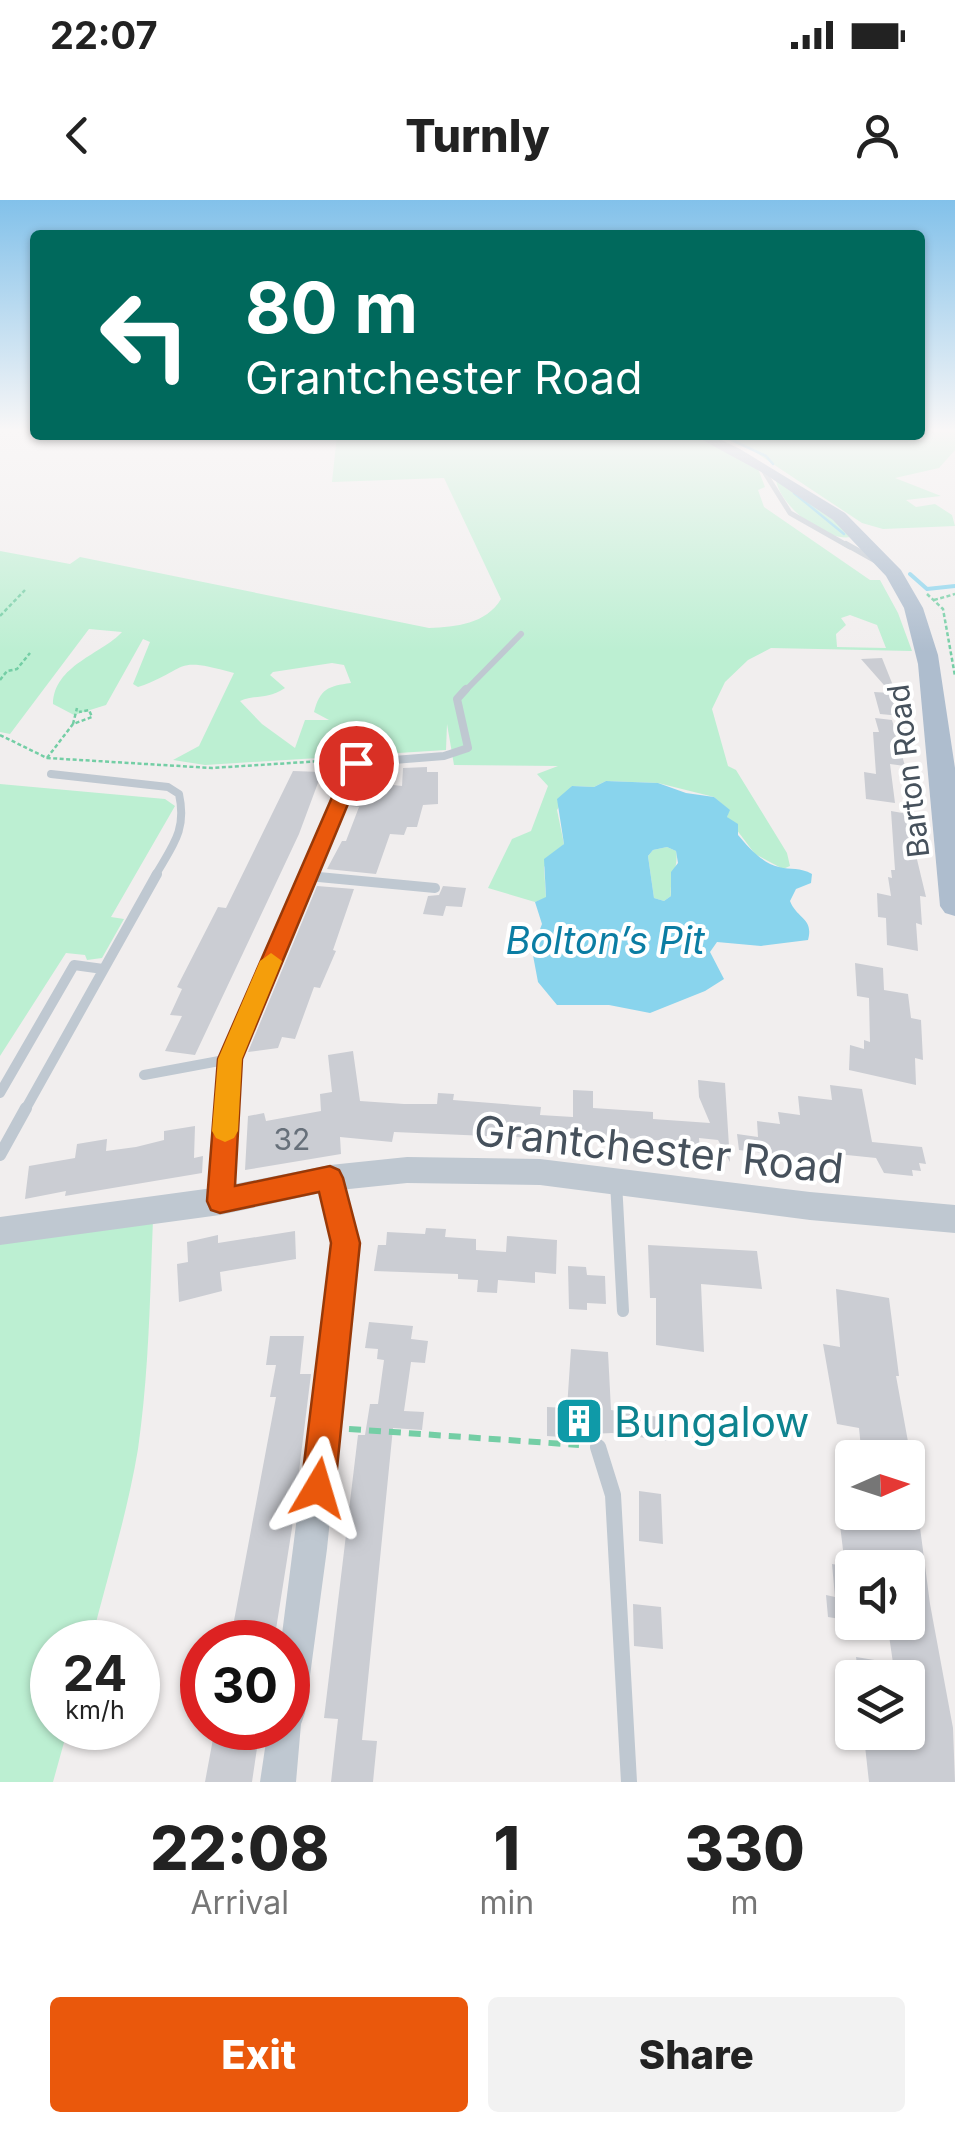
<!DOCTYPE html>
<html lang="en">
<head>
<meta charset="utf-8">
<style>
	body { margin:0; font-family:Inter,sans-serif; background:#f2f2f2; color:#222; height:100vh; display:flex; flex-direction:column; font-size:38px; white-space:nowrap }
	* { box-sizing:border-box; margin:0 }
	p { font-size:32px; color:#767676 }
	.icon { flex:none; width:55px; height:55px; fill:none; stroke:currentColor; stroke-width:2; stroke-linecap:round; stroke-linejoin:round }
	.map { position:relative; height:1582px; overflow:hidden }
	.drawer { display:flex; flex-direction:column; background:#fff; flex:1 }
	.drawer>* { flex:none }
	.hud { position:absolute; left:30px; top:30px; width:895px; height:210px; border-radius:10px; box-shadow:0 2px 8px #0004; background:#00695c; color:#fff; overflow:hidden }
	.needle { width:65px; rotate:87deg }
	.tools { position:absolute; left:835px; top:1240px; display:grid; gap:20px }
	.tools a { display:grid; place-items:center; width:90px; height:90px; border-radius:10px; background:#fff; box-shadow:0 2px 8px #0004; font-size:50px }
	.speed { position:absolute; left:30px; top:1420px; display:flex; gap:20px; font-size:50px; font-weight:700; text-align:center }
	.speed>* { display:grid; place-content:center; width:130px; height:130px; border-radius:50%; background:#fff; box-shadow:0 2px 8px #0004; line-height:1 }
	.speed small { font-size:25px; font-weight:400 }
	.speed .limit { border:15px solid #d22; background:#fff; color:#111 }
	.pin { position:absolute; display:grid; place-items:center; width:85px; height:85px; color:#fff; margin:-42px; border:5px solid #fff; border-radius:50%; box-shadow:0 2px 10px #0007 }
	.me { position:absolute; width:110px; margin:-55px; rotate:7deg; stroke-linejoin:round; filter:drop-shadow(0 0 8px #0008) }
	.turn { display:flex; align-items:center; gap:35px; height:210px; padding:0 50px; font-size:45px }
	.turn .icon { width:130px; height:130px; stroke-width:2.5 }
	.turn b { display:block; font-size:70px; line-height:85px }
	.eta { display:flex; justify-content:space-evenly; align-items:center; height:170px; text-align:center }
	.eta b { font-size:60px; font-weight:800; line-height:70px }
	.primary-button { display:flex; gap:20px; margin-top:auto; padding:20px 50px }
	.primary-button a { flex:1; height:115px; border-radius:10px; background:#ea580c; color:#fff; font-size:40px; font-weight:800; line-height:115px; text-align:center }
	.primary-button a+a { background:#f2f2f2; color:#222 }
	.status { display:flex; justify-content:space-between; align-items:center; height:70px; padding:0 50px; background:#fff; direction:ltr }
	.status svg { height:28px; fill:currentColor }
	header { display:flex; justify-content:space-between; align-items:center; height:130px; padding:0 50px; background:#fff; font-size:45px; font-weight:800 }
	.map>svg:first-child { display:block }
</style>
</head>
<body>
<div class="status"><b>22:07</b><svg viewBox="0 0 49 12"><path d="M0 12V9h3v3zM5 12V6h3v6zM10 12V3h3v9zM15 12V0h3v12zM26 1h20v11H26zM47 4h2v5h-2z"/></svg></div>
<header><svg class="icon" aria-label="back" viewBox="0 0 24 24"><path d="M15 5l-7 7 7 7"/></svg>Turnly<svg class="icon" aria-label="person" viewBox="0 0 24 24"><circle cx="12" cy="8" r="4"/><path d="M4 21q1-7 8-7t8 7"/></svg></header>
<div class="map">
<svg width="955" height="1582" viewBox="0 0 955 1582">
	<rect width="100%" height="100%" fill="#f1eeee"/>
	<path fill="#bcefd2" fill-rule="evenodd" d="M920,231H955V250L939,268L895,278L941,296L906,300L916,307L935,304L952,315L955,326L883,329L862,323L752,250L722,235H920Z
		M337,235H690L757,266L765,287L758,290L764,307L870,380H880L898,413L912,451L771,448L748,460L725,482L712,509L728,566L736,570L787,653L790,666L783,669L755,654L727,617L729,610L714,597L658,583L606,581L594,587L572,586L557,610L564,644L544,667L546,698L535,702L488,688L512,639L531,631L548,586L537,574L558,566L454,565L447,524L446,550L205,565L173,560L199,546L234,473C171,455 190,469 138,487L133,484L150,442L143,439L106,505L74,515L53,504C54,465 102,454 122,432L89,429L10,534L0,532V351L70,364L80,357L429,428C456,427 486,424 501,399L444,278L332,282ZM850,415L877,425L886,448L837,447L836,434L846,425L841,418ZM332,463L344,465L351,483C328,486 320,489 314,512L329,520H305L295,548L262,524L240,501C257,494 267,500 285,488L270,475L273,472Z
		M776,280L820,304L851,337C825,342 780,306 776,280Z
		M0,584L165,599L175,606L111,717L124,719L102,758L87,760L85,755L66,753L0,856Z
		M667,647L676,651C679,668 669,680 671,696L664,701L654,698L648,656L653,650Z
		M153,1019C150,1096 149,1172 138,1249C127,1315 107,1378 91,1442H52V1528H68L53,1582H0V1041Z"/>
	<path fill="#89d4ed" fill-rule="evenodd" d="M606,581L658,583L686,593L714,597L730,610L727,617L738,624V635C749,648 762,663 779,667C791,670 800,667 812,674L811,683L796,689L790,701C797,719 814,718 808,740L761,746L717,742L710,752L724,779L705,791L650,813L609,805H557L538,782L532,750L542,724L535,702L546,697L544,659L564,644L557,599L572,586L594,587ZM667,647L676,651L678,663L671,672V696L664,701L654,698L648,656L653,650Z"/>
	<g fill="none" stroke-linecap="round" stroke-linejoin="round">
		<path stroke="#89d4ed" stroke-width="2.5" d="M721,235L766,256L773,264
			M794,293L844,334"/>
		<path stroke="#89d4ed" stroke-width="4" d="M910,374L927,389L955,386"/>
	</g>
	<path fill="#cbcdd3" d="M882,458L898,498L901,516L880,514L874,492L891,493L861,459Z
		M875,518L892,520L905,566L890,564L895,603L866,599L864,572L876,574L873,532H879Z
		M427,567V572H438V604L423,605L417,627H407L404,635L390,634L376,674L327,669L342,641H346L359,607L350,606L356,592L380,594L384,584L402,586L403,568Z
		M293,571L322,572L299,634L195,855L165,851L182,816L170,815L182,789L177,787L218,707L226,708Z
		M891,611L914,615L915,651L926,697L920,696L922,725L916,723L918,751L887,745L886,718L878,717L877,693L891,696L888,677L892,678L891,670H895Z
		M317,686L354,689L333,750L336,751L320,788L314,787L295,839L282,837L278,848L248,852Z
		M443,686L466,688L462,707L446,706L443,716L423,714L428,696L439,695Z
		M855,763L883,768L884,790L908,794L911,818L921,820L923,860L915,858L916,885L849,870L850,845L864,849V840L870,842L869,798L857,796Z
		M353,851L360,901L404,904H437L438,893L454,894L453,900L541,907L540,915L573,917V890L593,891V908L653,912V919L710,923L699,897L698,880L725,883L730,962L718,940L699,938L700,950L670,948L669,941L627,938L628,942L394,932L392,942L340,937L341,954L245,970L248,916L264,913L266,921L321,911L320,894L332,892L328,855Z
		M830,885L862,889L872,942L922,947L926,964L919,963L921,971L912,970L913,976L884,973L876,958L837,954L838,962L739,950L737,934L758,937L757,921L780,924L778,912L800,915L798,896L832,900Z
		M195,926L194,958L203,956L202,973L65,996L66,991L25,999L29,966L75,958L77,944L107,939L106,951L136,947L164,940V931Z
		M426,1028L446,1029L445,1037L476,1039V1050L506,1052L507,1036L557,1040L556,1074L535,1072V1083L498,1080L497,1093L477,1092L478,1080L458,1079V1074L374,1071L378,1045H386L387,1032L425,1034Z
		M295,1031L296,1059L220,1072L222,1091L179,1102L177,1064L188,1062L187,1042L218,1035V1043Z
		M648,1045L757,1051L762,1089L701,1084L704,1152L656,1145V1098H650Z
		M568,1066L586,1067L587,1075L605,1076L606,1104L587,1103V1110L569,1109Z
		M836,1089L889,1098L899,1176H896L911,1258H862L859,1228L837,1224L823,1144L840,1147Z
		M369,1122L413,1126L411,1139L428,1141L425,1163L411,1162L404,1211L424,1212L422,1230L393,1228L362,1540L377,1541L373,1582H331L338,1519L324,1518L358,1235H365L370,1204H378L384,1160L377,1159L378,1149L365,1148Z
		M270,1136H304L300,1174H311L292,1328L274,1442H230L276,1197H270L276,1165H266Z
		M571,1149L608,1152L611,1210L666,1218V1241L612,1233L591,1234L589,1239L547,1236V1207L567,1208Z
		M639,1291L661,1294L663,1344L639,1341Z
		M886,1312H918L930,1404L953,1528L955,1582H869L865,1546L881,1549L879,1532H908V1478H859L856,1457L893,1463L887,1422H908V1368H852V1421L828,1417L826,1395L835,1397L832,1364L845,1366L839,1317L887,1325Z
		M633,1404L661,1407L663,1449L634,1446Z
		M215,1528H260L252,1582H205Z"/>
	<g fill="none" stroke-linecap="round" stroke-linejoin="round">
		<path stroke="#74cea5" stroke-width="2.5" stroke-dasharray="4 2.5" stroke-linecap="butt" d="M927,394L943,409L955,476
			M934,400L955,394
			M0,416L25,390
			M0,480L7,471L17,469L30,453
			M73,524L77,508
			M0,535L47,558L212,568L337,560
			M47,558L73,524L92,517L89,510L79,512"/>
		<path stroke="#74cea5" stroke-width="6" stroke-dasharray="12 8" stroke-linecap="butt" d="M349,1229L579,1245"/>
		<path stroke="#bfc8d1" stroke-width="5" d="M760,265L790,313L850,347"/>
		<path stroke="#bfc8d1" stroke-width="6" d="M846,344L878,362
			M464,492L521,434"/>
		<path stroke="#bfc8d1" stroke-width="8" d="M356,563L444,556L468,548L457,499L466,489
			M51,574L168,587L179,594C187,630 173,645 155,676"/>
		<path stroke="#bfc8d1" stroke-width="10" d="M308,676L435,688
			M144,875L230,859
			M0,893L74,765L103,769
			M25,910L157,674"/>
		<path stroke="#bfc8d1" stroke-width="12" d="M0,955L26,908
			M616,982L623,1111"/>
		<path stroke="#bfc8d1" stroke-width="16" d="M598,1247L613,1295L629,1582"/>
		<path fill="#bfc8d1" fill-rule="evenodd" d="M356,558L364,563L241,859L232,1001L229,1009L220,1012L211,1009L208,1001L219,859L348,563Z
			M330,967L338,971L342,978L358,1043L327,1349L305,1513L301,1524L296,1582H260L268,1528H288V1442H281L332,1043L318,978L322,971Z"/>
		<path fill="#bfc8d1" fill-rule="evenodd" d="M407,957L540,959L810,992L955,1005V1033L810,1020L540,985L407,983L330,991L220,1015L0,1045V1017L220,987L330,965Z"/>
		<path fill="#aebdce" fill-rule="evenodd" d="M693,235H711L740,249L845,313L901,370L923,408L938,455L955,568V716L945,713L940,706L918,464L904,408L886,376L833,320L765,274Z"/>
	</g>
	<linearGradient id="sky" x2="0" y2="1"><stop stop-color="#82c1ea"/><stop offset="0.51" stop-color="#f9f7f7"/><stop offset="1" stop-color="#f9f7f7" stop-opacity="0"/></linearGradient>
	<rect width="955" height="452" fill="url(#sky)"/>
	<path fill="#ea580c" stroke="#983908" stroke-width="2.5" d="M356,558L365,563L242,859L235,986L330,966L339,970L343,978L360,1043L335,1288L330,1300L318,1305L306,1300L301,1288L331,1043L319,992L220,1013L211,1010L207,1001L218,859L347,563Z"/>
	<path fill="#f59e0b" d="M271,753L282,761L242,859L238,931L234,938L225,942L216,938L212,931L218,859L260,761Z"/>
	<defs>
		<g id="building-square" transform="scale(2.5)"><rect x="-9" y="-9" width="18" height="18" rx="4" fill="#0f9aa8" stroke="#fff"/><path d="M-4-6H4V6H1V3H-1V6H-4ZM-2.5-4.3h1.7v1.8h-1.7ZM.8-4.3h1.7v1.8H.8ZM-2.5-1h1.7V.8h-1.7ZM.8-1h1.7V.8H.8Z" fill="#fff"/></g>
	</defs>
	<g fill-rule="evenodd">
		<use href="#building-square" x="579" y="1221"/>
	</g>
	<g text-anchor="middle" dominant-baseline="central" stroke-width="8" stroke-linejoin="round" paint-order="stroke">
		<g font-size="30" fill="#46515c" stroke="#fff">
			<text transform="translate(908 571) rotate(-97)">Barton Road</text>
		</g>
		<g font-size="30" fill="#67707a">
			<text x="292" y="939">32</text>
		</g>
		<g font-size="38" font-style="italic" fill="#0b7da3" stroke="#fff">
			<text x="605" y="740">Bolton’s Pit</text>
		</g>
		<g font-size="42" fill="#46515c" stroke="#fff">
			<text transform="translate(659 949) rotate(6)">Grantchester Road</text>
		</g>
		<g font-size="42" fill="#0d838f" stroke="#fff" text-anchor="start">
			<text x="614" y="1221">Bungalow</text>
		</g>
	</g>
</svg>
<div class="tools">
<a><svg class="needle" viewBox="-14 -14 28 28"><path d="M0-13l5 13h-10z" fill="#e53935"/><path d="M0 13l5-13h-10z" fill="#767676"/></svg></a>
<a><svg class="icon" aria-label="sound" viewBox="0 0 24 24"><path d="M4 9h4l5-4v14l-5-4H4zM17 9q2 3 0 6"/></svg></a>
<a><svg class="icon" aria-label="layers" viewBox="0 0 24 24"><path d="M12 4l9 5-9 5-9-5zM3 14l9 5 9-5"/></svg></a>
</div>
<div class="speed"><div>24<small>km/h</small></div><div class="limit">30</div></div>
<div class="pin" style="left:356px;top:563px;background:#d93025"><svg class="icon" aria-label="arrive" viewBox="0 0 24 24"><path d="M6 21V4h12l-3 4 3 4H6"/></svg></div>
<svg class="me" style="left:318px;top:1288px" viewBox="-20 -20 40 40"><path d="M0-17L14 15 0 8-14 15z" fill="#ea580c" stroke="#fff" stroke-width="4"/></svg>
<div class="hud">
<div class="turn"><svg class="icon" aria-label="left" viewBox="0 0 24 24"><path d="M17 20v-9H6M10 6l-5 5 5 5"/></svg><div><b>80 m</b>Grantchester Road</div></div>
</div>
</div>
<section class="drawer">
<div class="eta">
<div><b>22:08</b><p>Arrival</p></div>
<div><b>1</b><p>min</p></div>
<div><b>330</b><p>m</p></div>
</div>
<div class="primary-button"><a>Exit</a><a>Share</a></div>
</section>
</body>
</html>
